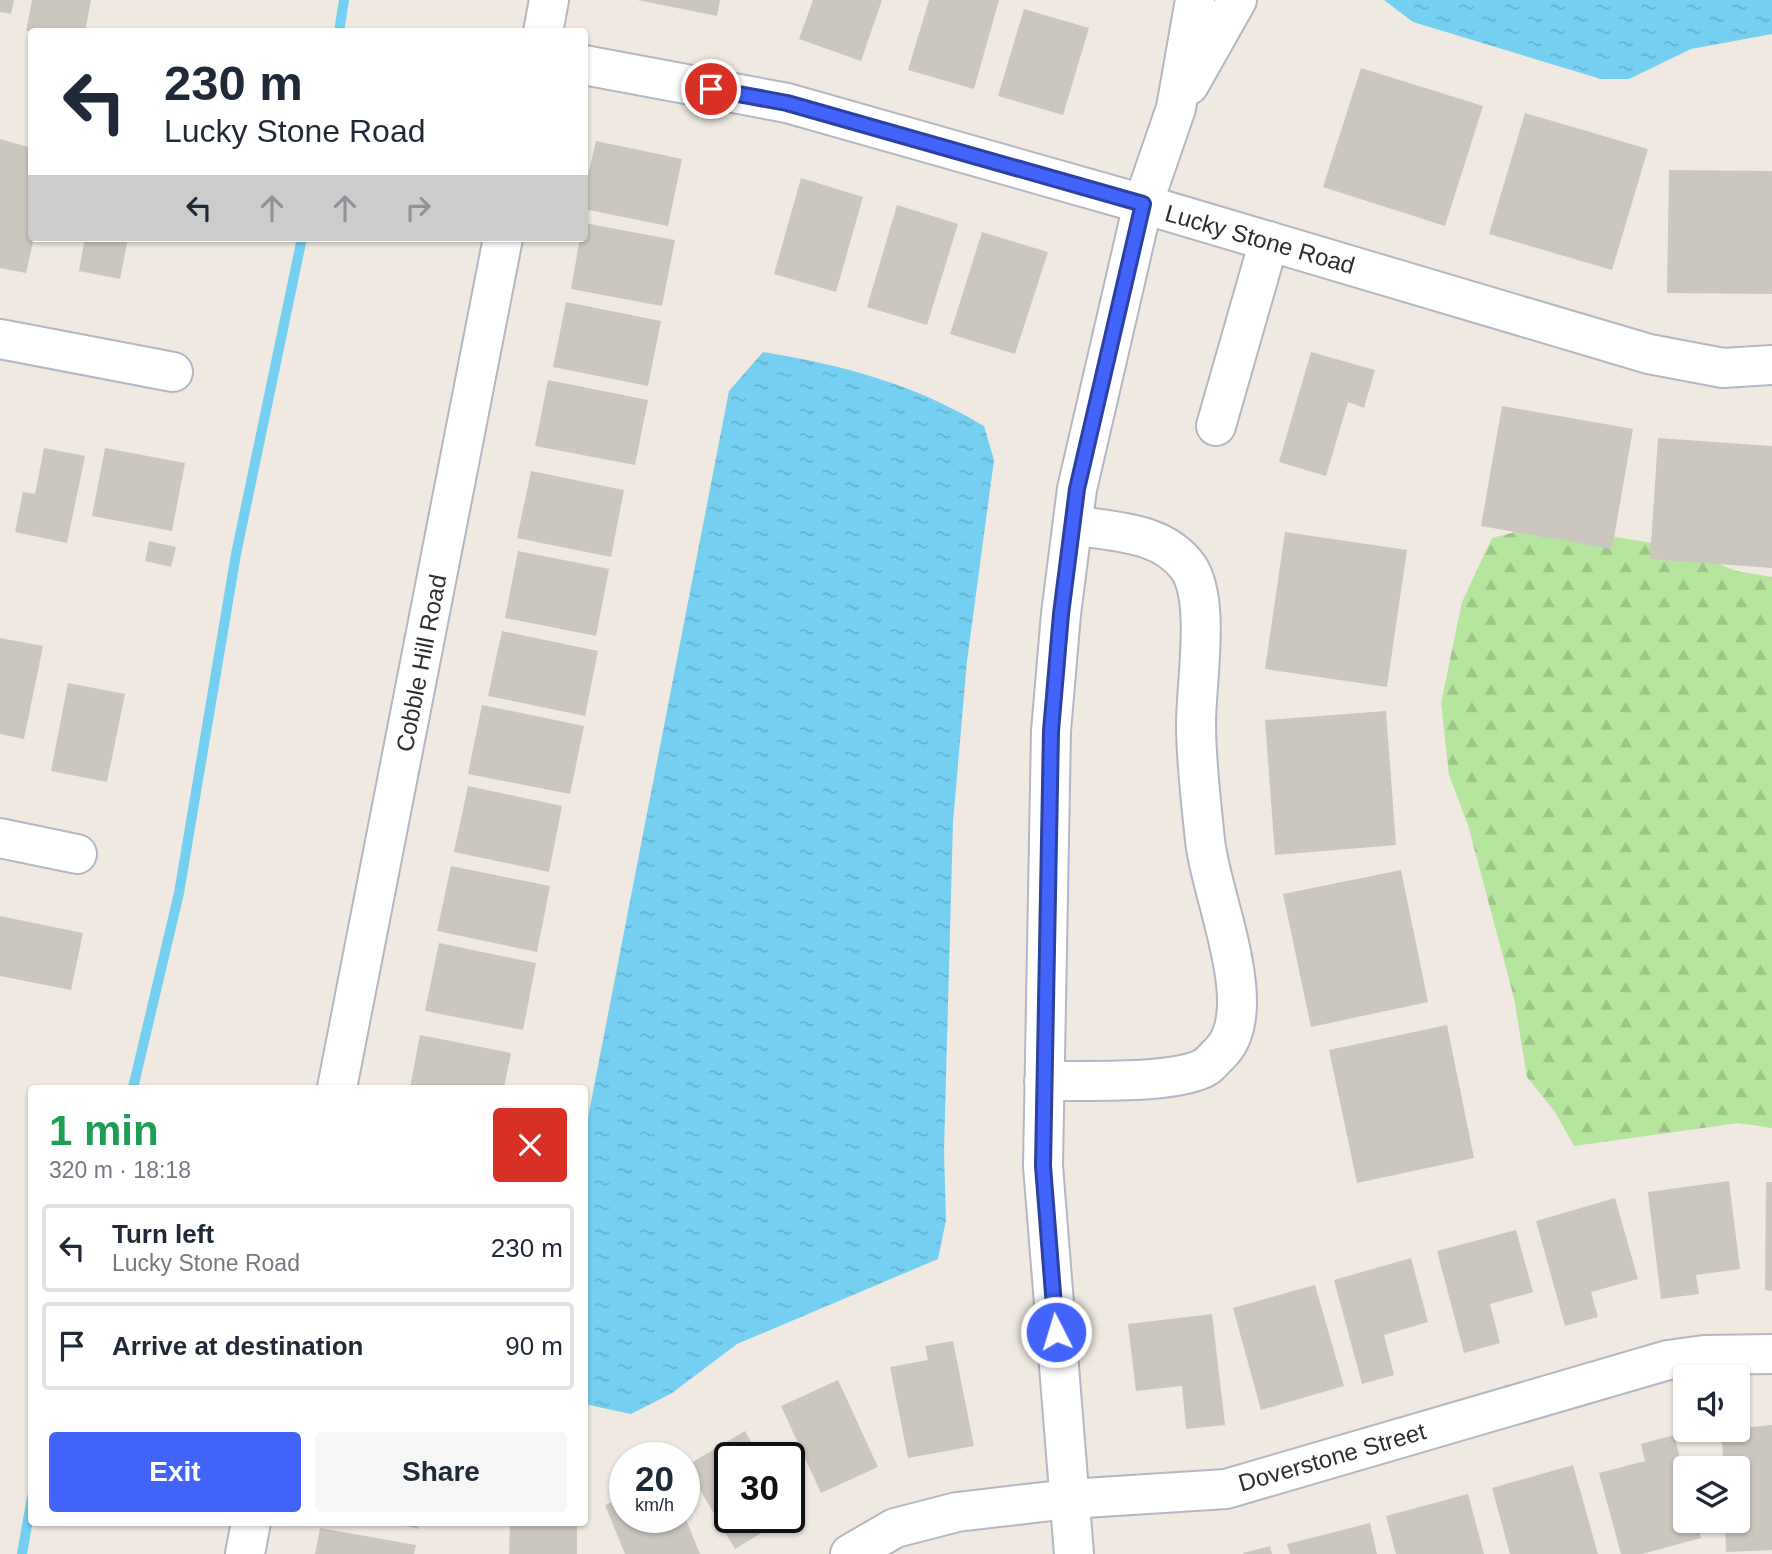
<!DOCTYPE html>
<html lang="en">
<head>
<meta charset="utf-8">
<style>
	body { margin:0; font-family:Arial,sans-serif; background:#f6f6f7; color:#1f2937; height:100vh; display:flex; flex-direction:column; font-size:26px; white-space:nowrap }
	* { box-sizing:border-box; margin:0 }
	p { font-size:23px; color:#747a83 }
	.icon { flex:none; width:38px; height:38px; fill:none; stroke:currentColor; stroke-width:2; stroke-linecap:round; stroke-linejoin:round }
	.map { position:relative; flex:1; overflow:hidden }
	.details { position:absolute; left:28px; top:1085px; width:560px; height:441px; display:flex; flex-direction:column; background:#fff; border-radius:7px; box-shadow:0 2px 5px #0004 }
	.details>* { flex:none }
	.hud { position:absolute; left:28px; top:28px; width:560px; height:214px; border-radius:7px; box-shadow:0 2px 5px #0004; background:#fff; color:#1f2937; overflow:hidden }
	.tools { position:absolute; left:1673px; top:1365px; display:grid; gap:14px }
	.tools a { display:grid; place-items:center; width:77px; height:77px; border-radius:7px; background:#fff; box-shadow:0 2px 5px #0004; font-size:35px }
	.speed { position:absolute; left:609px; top:1442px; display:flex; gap:14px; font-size:35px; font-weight:700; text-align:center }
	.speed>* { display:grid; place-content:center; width:91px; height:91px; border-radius:50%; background:#fff; box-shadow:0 2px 5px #0004; line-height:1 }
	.speed small { font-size:18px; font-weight:400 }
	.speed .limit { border:4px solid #111; border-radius:10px; background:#fff; color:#111 }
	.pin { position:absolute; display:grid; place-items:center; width:60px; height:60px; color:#fff; margin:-30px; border:4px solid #fff; border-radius:50%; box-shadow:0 2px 7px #0007 }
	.me { position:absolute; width:77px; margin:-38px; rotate:355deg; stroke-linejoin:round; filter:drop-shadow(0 0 5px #0008) }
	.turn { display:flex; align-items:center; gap:24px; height:147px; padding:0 21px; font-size:32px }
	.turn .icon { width:91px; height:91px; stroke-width:2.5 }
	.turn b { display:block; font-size:49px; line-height:60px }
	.lanes { display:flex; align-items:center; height:66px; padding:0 21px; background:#0003; justify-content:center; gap:35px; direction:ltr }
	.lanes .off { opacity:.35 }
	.round { display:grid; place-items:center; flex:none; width:74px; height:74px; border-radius:7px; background:#f6f6f7 }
	.summary { display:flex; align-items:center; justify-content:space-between; height:119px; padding:0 21px }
	h1 { font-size:42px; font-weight:600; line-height:52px; color:#1e9e55 }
	.primary-button { display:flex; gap:14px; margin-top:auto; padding:14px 21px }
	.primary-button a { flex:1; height:80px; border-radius:7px; background:#4264fb; color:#fff; font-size:28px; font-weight:600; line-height:80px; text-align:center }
	.primary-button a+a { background:#f6f6f7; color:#1f2937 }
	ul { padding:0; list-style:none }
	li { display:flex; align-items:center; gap:21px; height:88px; margin:0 14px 10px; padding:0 7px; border:4px solid #e0e1e3; border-radius:7px }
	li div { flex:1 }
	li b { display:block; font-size:26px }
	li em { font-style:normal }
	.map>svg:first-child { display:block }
</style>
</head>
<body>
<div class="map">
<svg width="1772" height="1554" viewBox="0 0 1772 1554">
	<defs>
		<pattern id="forest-firs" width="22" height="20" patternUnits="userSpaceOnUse" patternTransform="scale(1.75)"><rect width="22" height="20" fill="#b6e59e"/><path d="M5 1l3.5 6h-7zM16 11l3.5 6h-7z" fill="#9dc588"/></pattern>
		<pattern id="water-ripples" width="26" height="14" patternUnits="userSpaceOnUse" patternTransform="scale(1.75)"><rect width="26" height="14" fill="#75cff0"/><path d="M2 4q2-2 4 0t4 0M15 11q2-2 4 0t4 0" fill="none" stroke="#66b2ce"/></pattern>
	</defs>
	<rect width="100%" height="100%" fill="#efe9e1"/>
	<path fill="url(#forest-firs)" d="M1542,525L1677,547L1736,571L1772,577V1128L1739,1123L1574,1146L1555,1112L1527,1077L1514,998L1468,825L1449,775L1441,703L1462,602L1492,538Z"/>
	<path fill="url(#water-ripples)" d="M1384,0H1772V34L1691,49L1629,79H1601L1413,22Z
		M763,352C843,365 914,384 984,426L994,460L967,661L953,822L944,1151L946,1220L938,1259L737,1344L672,1393L631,1414L589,1405L585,1401V1133L729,391Z"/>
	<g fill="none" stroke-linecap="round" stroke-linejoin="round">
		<path stroke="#75cff0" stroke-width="10" d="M339,32L344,0
			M133,1088L179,893L236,554L302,238
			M22,1554L32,1497"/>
	</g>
	<path fill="#cbc7bf" d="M0,0H14L11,14L0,12Z
		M32,0H91L85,32L26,31Z
		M637,0H720L717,16Z
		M813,0H882L861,61L799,39Z
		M929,0H999L974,89L908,70Z
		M1024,9L1089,28L1063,115L998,96Z
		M1361,68L1483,106L1445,226L1323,187Z
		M1525,113L1648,149L1612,270L1489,234Z
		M0,139L32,148V238H34L26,273L0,268Z
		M596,141L682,159L668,226L584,209V192Z
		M1669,170L1772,171V294L1667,293Z
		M801,178L863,197L836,292L774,274Z
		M897,205L958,224L927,325L867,307Z
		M584,223L675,240L662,306L571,289L580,238H584Z
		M982,232L1048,252L1015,354L950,334Z
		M85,238H128L120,279L79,271Z
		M566,302L661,321L648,386L553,367Z
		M1311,352L1375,370L1364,408L1348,402L1326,476L1279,462Z
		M548,380L648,400L635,465L535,446Z
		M1502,406L1633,429L1612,549L1481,526Z
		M1658,438L1772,446V568L1650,559Z
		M44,448L85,456L67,543L15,532L23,492L35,494Z
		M105,448L185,463L172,531L92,516Z
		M531,471L624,490L611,557L517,538Z
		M1285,532L1407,550L1387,687L1265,669Z
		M149,541L176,547L171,567L145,561Z
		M518,551L609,569L596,636L505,618Z
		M502,631L598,651L585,716L488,696Z
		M0,638L43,646L24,739L0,734Z
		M68,683L125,694L107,782L51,771Z
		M482,705L584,726L570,794L468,774Z
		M1386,711L1396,845L1275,855L1265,720Z
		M468,786L562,806L549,872L454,852Z
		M451,866L550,886L537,952L437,931Z
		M1401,870L1428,1002L1311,1027L1283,894Z
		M0,916L83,933L71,990L0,976Z
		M439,943L536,963L523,1030L425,1011Z
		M1447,1025L1474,1158L1357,1183L1329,1050Z
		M420,1035L511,1053L504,1088H410Z
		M1729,1181L1740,1269L1696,1275L1699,1294L1661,1299L1648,1192Z
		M1766,1182H1772V1291L1765,1290Z
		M1615,1198L1638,1279L1591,1292L1598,1317L1565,1326L1536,1221Z
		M1516,1230L1533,1292L1490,1304L1500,1343L1464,1353L1437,1251Z
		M1411,1258L1428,1322L1384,1335L1394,1375L1362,1384L1334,1280Z
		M1315,1285L1344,1386L1261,1410L1233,1308Z
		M1212,1314L1225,1425L1186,1429L1182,1386L1136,1391L1128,1324Z
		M953,1341L974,1446L908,1458L890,1367L928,1360L925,1346Z
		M838,1380L878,1467L821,1493L781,1406Z
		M1772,1425V1550L1726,1552L1725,1521H1738V1468H1723L1722,1430Z
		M745,1431L760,1458H730V1517H788L735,1549L686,1466Z
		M1674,1435L1685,1478V1521H1697L1701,1538L1642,1554H1621L1599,1473L1645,1461L1641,1444Z
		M1573,1465L1598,1554H1510L1492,1488Z
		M1468,1494L1484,1554H1396L1386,1516Z
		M625,1497V1517H685L700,1554H625L605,1505Z
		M392,1522H419L418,1529Z
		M510,1522H577V1554H509Z
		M1370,1523L1377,1554H1290L1287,1544Z
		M320,1528L416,1545L414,1554H315Z
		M1270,1546L1272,1554H1243V1553Z"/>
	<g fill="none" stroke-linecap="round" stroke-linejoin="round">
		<g stroke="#b4b7c1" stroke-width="42">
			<path id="minor" d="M543,32L549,0
				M584,65L787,103L1143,204L1649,354L1723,368L1772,365
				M1189,85L1237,0
				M0,339L173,372
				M1216,426L1269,241
				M0,838L77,854
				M1044,1081C1081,1080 1179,1085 1207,1066C1212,1062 1217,1056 1222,1051C1262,1007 1210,894 1205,840C1201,801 1196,762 1196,724C1196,682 1211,600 1188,567C1162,531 1113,532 1073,525
				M337,1088L503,238
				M245,1554L251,1522
				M850,1554L895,1528L957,1512L1069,1499L1226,1489L1668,1360L1704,1355L1772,1354
				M1074,1554L1043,1166L1051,731L1061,614L1077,489L1143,204L1176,108L1195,0"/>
		</g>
		<use href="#minor" stroke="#fff" stroke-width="38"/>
	</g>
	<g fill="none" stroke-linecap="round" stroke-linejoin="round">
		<g stroke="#2b41a3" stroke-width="18">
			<path id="route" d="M711,89L787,103L1143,204L1077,489L1061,614L1051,731L1043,1166L1056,1332"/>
		</g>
		<use href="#route" stroke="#4264fb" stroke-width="12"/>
	</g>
	<g text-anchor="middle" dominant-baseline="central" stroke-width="5" stroke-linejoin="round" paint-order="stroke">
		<g font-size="24" fill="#2e2e2e" stroke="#fff">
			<text transform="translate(1260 239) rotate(16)">Lucky Stone Road</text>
			<text transform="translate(421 663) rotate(-79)">Cobble Hill Road</text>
			<text transform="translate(1332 1457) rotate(-16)">Doverstone Street</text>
		</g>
	</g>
</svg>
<div class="tools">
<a><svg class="icon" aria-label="sound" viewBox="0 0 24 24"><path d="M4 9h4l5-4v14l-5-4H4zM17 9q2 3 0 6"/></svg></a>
<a><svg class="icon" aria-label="layers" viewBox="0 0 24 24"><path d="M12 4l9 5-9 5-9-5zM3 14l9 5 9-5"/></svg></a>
</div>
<div class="speed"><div>20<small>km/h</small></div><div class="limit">30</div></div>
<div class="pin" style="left:711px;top:89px;background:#d93025"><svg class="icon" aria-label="arrive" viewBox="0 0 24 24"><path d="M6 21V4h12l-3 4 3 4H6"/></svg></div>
<svg class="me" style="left:1056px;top:1332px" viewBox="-20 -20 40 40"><circle r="17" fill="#4264fb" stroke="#fff" stroke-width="3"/><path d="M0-11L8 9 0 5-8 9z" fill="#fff"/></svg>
<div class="hud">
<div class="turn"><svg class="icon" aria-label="left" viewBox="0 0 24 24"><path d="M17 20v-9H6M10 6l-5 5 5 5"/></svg><div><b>230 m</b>Lucky Stone Road</div></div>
<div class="lanes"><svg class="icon" aria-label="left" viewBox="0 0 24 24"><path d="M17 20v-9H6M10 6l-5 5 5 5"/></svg><svg class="icon off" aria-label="ahead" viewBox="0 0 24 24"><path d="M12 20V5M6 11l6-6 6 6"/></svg><svg class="icon off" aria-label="ahead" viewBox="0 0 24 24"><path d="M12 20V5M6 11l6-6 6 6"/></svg><svg class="icon off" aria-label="right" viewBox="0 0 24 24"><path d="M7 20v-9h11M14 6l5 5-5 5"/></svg></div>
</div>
<section class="details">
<div class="summary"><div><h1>1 min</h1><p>320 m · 18:18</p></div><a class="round" style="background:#d93025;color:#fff"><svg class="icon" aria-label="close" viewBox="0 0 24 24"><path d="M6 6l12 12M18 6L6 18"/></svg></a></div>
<ul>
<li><svg class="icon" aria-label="left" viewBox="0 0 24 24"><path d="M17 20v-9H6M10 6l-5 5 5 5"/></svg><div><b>Turn left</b><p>Lucky Stone Road</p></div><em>230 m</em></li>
<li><svg class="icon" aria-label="arrive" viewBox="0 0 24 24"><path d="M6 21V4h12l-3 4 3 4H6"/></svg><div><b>Arrive at destination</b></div><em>90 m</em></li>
</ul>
<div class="primary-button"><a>Exit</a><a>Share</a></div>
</section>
</div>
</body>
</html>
